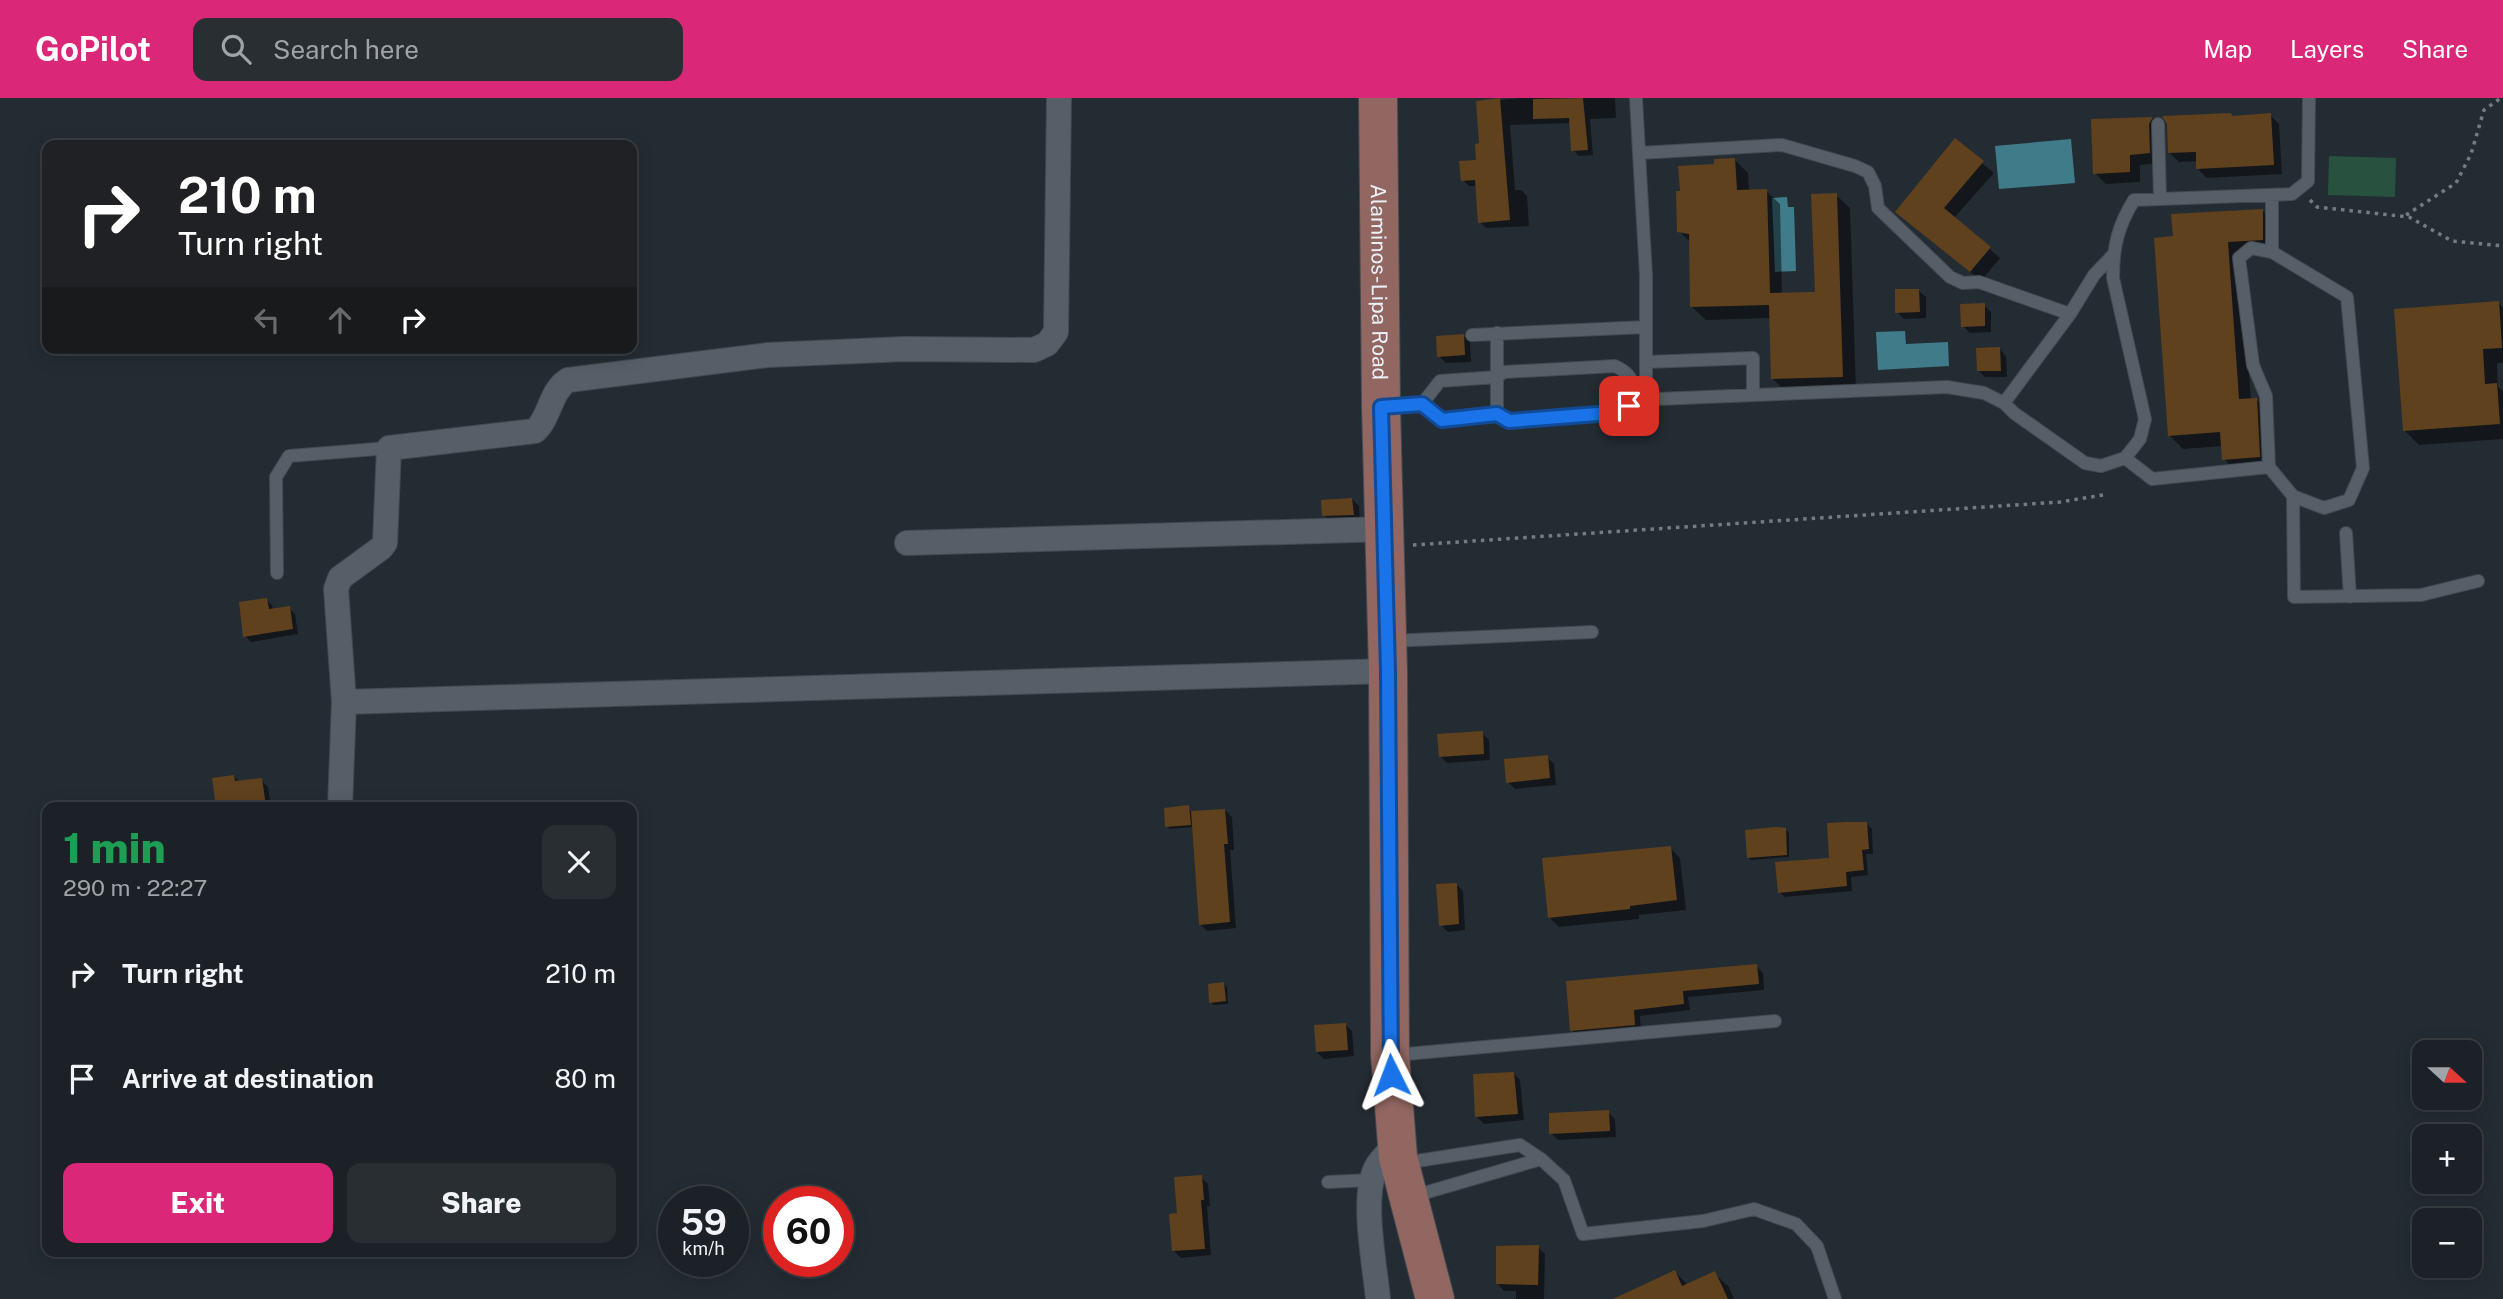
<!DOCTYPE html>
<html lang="en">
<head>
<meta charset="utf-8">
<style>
	body { margin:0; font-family:"Public Sans",sans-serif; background:#282e32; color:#f1f3f6; height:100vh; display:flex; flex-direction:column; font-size:26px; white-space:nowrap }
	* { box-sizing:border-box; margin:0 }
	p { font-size:23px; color:#a0a3a7 }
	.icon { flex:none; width:38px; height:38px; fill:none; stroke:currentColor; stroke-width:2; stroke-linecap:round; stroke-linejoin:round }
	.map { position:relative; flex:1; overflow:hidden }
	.sheet { position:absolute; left:42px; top:704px; width:595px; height:455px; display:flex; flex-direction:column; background:#1b2126; border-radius:14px; box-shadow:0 4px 18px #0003,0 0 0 2px #393e43 }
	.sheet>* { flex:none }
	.guide { position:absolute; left:42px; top:42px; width:595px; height:214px; border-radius:14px; box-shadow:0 4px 18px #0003,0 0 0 2px #393e43; background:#202124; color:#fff; overflow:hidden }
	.needle { width:46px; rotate:111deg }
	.buttons { position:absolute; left:2412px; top:942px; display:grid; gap:14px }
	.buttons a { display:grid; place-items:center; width:70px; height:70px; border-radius:14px; background:#1b2126; box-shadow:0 4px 18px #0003,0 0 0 2px #393e43; font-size:35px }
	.speed { position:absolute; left:658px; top:1088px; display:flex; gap:14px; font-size:35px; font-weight:700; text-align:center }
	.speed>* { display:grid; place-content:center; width:91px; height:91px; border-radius:50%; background:#1b2126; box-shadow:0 4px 18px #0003,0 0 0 2px #393e43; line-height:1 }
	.speed small { font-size:18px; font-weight:400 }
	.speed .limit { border:10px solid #d22; background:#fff; color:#111 }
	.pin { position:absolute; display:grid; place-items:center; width:60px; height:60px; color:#fff; margin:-30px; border-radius:14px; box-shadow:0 4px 10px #0006 }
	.me { position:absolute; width:77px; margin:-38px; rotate:357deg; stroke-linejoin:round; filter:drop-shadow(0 0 5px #0008) }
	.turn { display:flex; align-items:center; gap:24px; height:147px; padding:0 21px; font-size:32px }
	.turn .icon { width:91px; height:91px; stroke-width:2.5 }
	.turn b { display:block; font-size:49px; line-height:60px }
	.lanes { display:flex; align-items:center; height:66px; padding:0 21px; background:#0003; justify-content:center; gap:35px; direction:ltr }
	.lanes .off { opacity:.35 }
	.round { display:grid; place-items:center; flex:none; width:74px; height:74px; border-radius:14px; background:#282e32 }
	.head { display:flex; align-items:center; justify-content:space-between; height:119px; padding:0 21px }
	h1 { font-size:42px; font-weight:800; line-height:52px; color:#1e9e55 }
	.primary-button { display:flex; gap:14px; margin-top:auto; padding:14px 21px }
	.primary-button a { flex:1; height:80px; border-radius:14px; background:#db2777; color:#fff; font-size:28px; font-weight:800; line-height:80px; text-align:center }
	.primary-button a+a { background:#282e32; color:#f1f3f6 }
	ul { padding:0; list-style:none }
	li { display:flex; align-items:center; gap:21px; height:105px; padding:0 21px }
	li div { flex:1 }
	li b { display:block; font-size:26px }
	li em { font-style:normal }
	header { display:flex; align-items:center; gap:42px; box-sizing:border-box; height:98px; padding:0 35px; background:#db2777; color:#fff }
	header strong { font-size:33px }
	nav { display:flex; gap:38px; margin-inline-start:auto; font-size:24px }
	.search { width:490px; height:63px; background:#282e32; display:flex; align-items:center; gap:18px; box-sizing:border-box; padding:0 24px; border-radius:14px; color:#a0a3a7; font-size:26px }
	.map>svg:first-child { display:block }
</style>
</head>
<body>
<header>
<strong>GoPilot</strong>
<div class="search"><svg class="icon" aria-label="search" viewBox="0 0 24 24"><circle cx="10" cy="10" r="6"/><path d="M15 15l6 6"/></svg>Search here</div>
<nav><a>Map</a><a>Layers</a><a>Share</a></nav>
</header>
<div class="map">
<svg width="2503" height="1201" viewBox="0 0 2503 1201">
	<rect width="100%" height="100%" fill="#242c33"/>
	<path fill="#28523f" d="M2329,58L2396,60L2395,99L2328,97Z"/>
	<path fill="#407b8a" d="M2071,41L2075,85L1999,91L1995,48Z
		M1787,99L1788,109H1794L1796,173L1775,174L1772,100Z
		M1905,233L1906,246L1948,244L1949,268L1878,272L1876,234Z"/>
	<path fill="#0007" d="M1521,0H1615L1616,20L1590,21L1593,57L1579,58L1573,52L1571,25L1510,27L1515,92H1521L1527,98L1529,128L1486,130L1480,124L1477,88H1469L1463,82L1478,64L1480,47L1477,4Z
		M2270,17L2279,26L2282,76L2207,80L2198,71V63L2179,64L2169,54L2168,25Z
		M2153,20L2163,31L2160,65L2140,67V84L2106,86L2095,75L2093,23Z
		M1955,43L1994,75L1954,120L2000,160L1981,183L1897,114Z
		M1735,62L1748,75L1749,93H1766L1780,106L1782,196H1817L1836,97L1850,110L1856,292L1786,294L1772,280L1771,220L1706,222L1692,209L1691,145L1679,133L1716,67Z
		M2263,113L2276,127V155L2241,157L2251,302H2257L2270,316L2273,372L2238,375L2224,361L2223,348L2183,351L2169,337L2175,140Z
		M1919,193L1926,199V220L1904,221L1897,214Z
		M2499,205L2503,210V265H2497L2498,289L2503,293V341L2419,347L2405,333Z
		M1984,207L1991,214V234L1970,235L1963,228Z
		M1463,237L1470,244L1471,264L1446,265L1439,258Z
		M2000,251L2006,258L2007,279H1985L1978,272Z
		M1352,401L1359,408L1360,423L1331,424L1324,417Z
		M266,502L272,507L273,512L289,510L295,516L298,536L251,544L245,538Z
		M1482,635L1489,642L1490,662L1447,665L1440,658Z
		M1547,659L1554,666L1556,687L1515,691L1508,684Z
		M234,678L240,685L261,682L268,689L271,709H218Z
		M1188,709L1192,715L1225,712L1232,719L1234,752H1230L1236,830L1207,833L1200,826L1194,729L1170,731L1167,728Z
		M1866,725L1872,731L1873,756H1866L1868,777L1851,779L1852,793L1785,799L1779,794L1831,762Z
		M1786,732L1789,735V759L1751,762L1748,759Z
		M1670,750L1680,760L1686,812L1639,817V821L1559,829L1549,819Z
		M1456,786L1463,793L1465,832L1448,834L1441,827Z
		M1756,868L1763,875L1764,892L1688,899L1690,912L1640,918L1641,933L1578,938L1572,932L1568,884Z
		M1224,886L1227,889L1228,906L1214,907L1211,904Z
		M1345,926L1352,933L1354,958L1324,961L1317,954Z
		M1513,975L1520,982L1524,1022L1484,1026L1477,1019Z
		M1608,1014L1615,1021L1616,1039L1558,1042L1551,1035Z
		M1201,1079L1208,1086L1210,1108H1207L1211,1157L1181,1160L1174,1153L1178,1117Z
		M1538,1149L1545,1156L1544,1201H1516V1193H1504L1498,1186Z
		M1675,1174L1688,1187L1714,1175L1729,1189L1734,1201H1620Z"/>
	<path fill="#60411d" d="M1500,0L1510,122L1478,125L1475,82L1461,83L1459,63L1476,62L1475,46L1479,45L1476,3Z
		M1583,0L1588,52L1571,53L1569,20L1533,21V1Z
		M2231,15L2232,18L2271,15L2274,67L2196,71V54L2168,55L2167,26L2162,18Z
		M2153,19L2149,26L2150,55L2130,57V74L2093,76L2091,21Z
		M1955,40L1984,63L1944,110L1991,149L1970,174L1895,114Z
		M1735,60L1737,92L1767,91L1770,195L1815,194L1811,96L1837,95L1843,279L1771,281L1769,207L1690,209L1689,136L1677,134L1676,93H1680L1678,68L1714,66V61Z
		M2263,111V142L2228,144L2239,301L2257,300L2260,359L2222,362L2220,334L2168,338L2154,140L2173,138L2171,116Z
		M1895,191H1919L1920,214L1895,215Z
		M2499,203L2502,250L2483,251L2485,286L2497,285L2500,326L2403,333L2394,211Z
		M1985,205V228L1961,229L1960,206Z
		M1464,236L1465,257L1437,259L1436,238Z
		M2000,249L2001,273H1977L1976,250Z
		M1352,400L1354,417L1322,418L1321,402Z
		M267,500L269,511L290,508L293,531L243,539L239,504Z
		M1483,633L1484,656L1439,659L1437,636Z
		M1548,657L1550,680L1506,685L1504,661Z
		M234,677L235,683L262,680L266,708L245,709V705L216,709L212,680Z
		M1189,707L1191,727L1165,729L1164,710Z
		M1225,711L1228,746H1224L1230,824L1199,827L1191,713Z
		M1846,724H1867L1869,751L1862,752L1864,772L1846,774L1847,788L1778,795L1775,764L1829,760L1827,725Z
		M1776,729L1786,730L1787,757L1747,760L1745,732Z
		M1671,748L1677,802L1630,808V811L1548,820L1542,760Z
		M1457,785L1459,826L1439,828L1436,786Z
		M1757,866L1759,886L1683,893L1684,906L1634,912L1635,927L1570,933L1566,883Z
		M1224,884L1226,903L1209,905L1208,886Z
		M1346,925L1348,952L1316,954L1314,927Z
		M1514,974L1518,1016L1475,1019L1473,976Z
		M1609,1012L1610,1033L1549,1036V1015Z
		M1202,1077L1204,1102H1201L1205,1151L1172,1153L1169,1116L1177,1115L1174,1079Z
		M1539,1147L1538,1187L1496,1186V1148Z
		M1675,1172L1682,1188L1715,1173L1728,1201H1613Z"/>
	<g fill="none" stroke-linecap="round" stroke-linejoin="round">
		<g stroke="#434950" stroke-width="14">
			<path id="service" d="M1636,0L1639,55
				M2158,26L2160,101
				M2272,154V97
				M2113,157L2094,177L2070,216L1979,184L1963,185L1950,179L1878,110L1875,88L1868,74L1855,68L1782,47L1639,55L1646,177V290L1657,301L1947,289L1984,295L2004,305L2014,315L2085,365L2101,368L2125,360L2140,341L2145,321L2113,180C2113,148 2118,128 2134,102L2292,96L2308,83L2309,0
				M1472,237L1646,229
				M1646,264L1753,260V297
				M1615,268C1637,278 1640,298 1623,314L1509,322L1497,316V279L1504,274Z
				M2004,305L2070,216
				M1422,306L1440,283L1497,279V235
				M1385,308L1422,306L1442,322L1497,316
				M2125,360L2152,381L2269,369L2293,398L2294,499L2421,497L2478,483
				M2269,369L2266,298L2253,267L2239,160L2251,150L2272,154L2347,199L2363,370L2349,402L2324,410L2293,398
				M2346,435L2350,499
				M277,475L276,379L289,358L389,350
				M1390,543L1592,534
				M1395,957L1775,923
				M1404,1065L1520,1047L1541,1061
				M1328,1084L1371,1082
				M1414,1098L1541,1061L1564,1082L1583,1136L1703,1123L1754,1111L1796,1126L1817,1148L1835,1201"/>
		</g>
		<g stroke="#434950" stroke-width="26">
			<path id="minor" d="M907,445L1386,431
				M344,604L1388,573
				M340,709L344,604L336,491L340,480L381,450L385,445L389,350L535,333C550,320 550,293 568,282L768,257L904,251L1034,252L1047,246L1056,234L1059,0
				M1378,1201C1375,1168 1361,1099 1376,1070C1380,1061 1390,1053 1397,1046"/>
		</g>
		<g stroke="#434950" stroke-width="40">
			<g id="primary">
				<path id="s1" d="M1378,0L1381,309L1388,573L1390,957L1398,1059L1435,1201"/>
			</g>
		</g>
		<path stroke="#747b81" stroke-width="3.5" stroke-dasharray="3.5 5" stroke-linecap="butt" d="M2310,102L2317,109L2409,119L2452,143L2503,148
			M2406,117L2456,85L2471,56L2484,12L2501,0
			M1413,447L2060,404L2103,397"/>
		<use href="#service" stroke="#565f68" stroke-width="12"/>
		<use href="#minor" stroke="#565f68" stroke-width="24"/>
		<use href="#primary" stroke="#926661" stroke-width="38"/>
	</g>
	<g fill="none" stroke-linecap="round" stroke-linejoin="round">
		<g stroke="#114b97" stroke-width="18">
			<path id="route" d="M1391,977L1388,573L1381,309L1422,306L1442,322L1497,316L1509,323L1623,314L1629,308"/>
		</g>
		<use href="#route" stroke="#1a73e8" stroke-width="12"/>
	</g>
	<g text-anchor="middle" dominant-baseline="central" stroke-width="7" stroke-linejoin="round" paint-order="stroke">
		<g font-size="21" fill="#ecf1f7" stroke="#101417">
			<text stroke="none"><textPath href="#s1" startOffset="184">Alaminos-Lipa Road</textPath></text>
		</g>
	</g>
</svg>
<div class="buttons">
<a><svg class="needle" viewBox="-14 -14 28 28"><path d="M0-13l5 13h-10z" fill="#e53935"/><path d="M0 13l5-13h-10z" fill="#a0a3a7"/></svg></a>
<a>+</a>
<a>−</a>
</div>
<div class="speed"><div>59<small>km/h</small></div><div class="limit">60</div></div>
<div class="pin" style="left:1629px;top:308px;background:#d93025"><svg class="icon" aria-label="arrive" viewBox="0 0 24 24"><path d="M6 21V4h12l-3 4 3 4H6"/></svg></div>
<svg class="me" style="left:1391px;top:977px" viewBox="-20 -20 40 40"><path d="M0-17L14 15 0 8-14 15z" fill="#1a73e8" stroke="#fff" stroke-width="4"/></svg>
<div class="guide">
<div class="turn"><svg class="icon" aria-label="right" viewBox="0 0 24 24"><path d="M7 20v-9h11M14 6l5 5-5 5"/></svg><div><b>210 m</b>Turn right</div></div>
<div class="lanes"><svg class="icon off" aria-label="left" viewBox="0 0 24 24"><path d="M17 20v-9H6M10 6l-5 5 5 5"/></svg><svg class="icon off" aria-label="ahead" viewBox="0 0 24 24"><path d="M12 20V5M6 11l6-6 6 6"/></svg><svg class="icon" aria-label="right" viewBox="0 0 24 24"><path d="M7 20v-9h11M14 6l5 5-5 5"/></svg></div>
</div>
<section class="sheet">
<div class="head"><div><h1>1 min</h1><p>290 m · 22:27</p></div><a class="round"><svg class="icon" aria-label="close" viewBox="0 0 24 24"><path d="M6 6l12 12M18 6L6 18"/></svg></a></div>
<ul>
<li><svg class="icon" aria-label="right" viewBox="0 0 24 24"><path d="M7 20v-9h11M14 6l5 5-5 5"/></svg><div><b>Turn right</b></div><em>210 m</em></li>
<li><svg class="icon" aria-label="arrive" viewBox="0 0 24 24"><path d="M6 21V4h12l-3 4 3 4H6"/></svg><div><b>Arrive at destination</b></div><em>80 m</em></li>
</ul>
<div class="primary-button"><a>Exit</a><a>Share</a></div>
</section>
</div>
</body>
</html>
